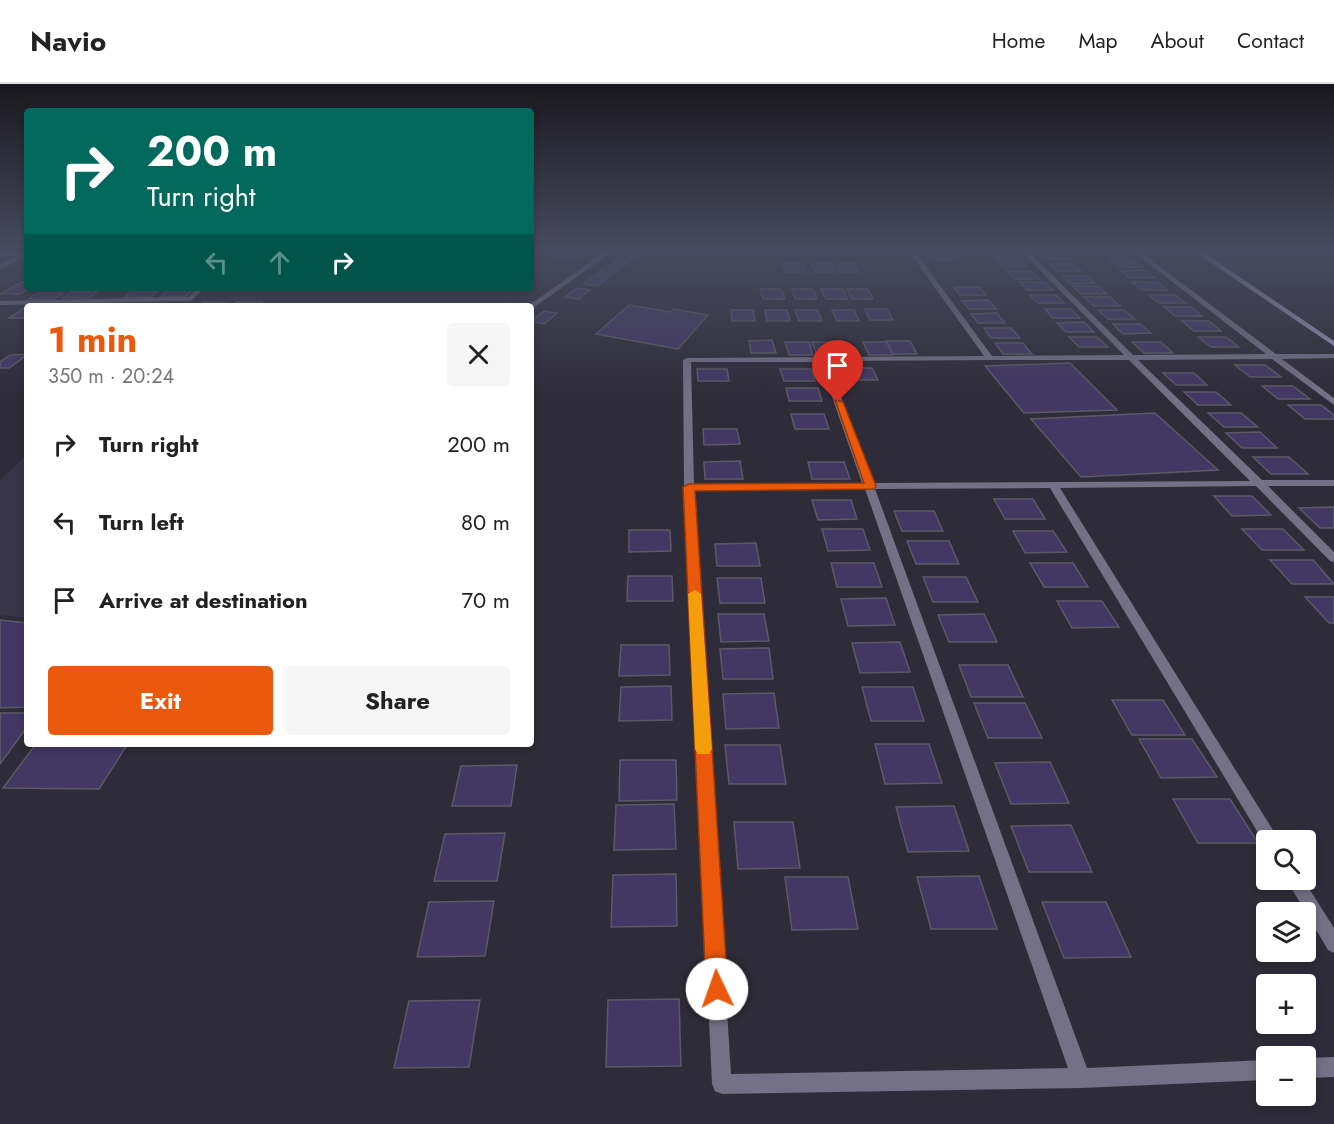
<!DOCTYPE html>
<html lang="en">
<head>
<meta charset="utf-8">
<style>
	body { margin:0; font-family:Jost,sans-serif; background:#f6f6f6; color:#222; height:100vh; display:flex; flex-direction:column; font-size:22px; white-space:nowrap }
	* { box-sizing:border-box; margin:0 }
	p { font-size:20px; color:#767676 }
	.icon { flex:none; width:33px; height:33px; fill:none; stroke:currentColor; stroke-width:2; stroke-linecap:round; stroke-linejoin:round }
	.map { position:relative; flex:1; overflow:hidden }
	.panel { position:absolute; left:24px; top:219px; width:510px; height:444px; display:flex; flex-direction:column; background:#fff; border-radius:6px; box-shadow:0 3px 9px #0003 }
	.panel>* { flex:none }
	.top-card { position:absolute; left:24px; top:24px; width:510px; height:183px; border-radius:6px; box-shadow:0 3px 9px #0003; background:#00695c; color:#fff; overflow:hidden }
	.buttons { position:absolute; left:1256px; top:746px; display:grid; gap:12px }
	.buttons a { display:grid; place-items:center; width:60px; height:60px; border-radius:6px; background:#fff; box-shadow:0 3px 9px #0003; font-size:30px }
	.pin { position:absolute; display:grid; place-items:center; width:51px; height:51px; color:#fff; margin:-62px -26px; border-radius:50% 50% 50% 0; rotate:-45deg; box-shadow:0 0 6px #0007 }
	.pin .icon { rotate:45deg }
	.me { position:absolute; width:66px; margin:-33px; rotate:357deg; stroke-linejoin:round; filter:drop-shadow(0 0 4px #0008) }
	.turn { display:flex; align-items:center; gap:21px; height:126px; padding:0 24px; font-size:27px }
	.turn .icon { width:78px; height:78px; stroke-width:2.5 }
	.turn b { display:block; font-size:42px; line-height:51px }
	.lanes { display:flex; align-items:center; height:57px; padding:0 24px; background:#0003; justify-content:center; gap:30px; direction:ltr }
	.lanes .off { opacity:.35 }
	.round { display:grid; place-items:center; flex:none; width:63px; height:63px; border-radius:6px; background:#f6f6f6 }
	.overview { display:flex; align-items:center; justify-content:space-between; height:102px; padding:0 24px }
	h1 { font-size:36px; font-weight:700; line-height:45px; color:#ea580c }
	.action { display:flex; gap:12px; margin-top:auto; padding:12px 24px }
	.action a { flex:1; height:69px; border-radius:6px; background:#ea580c; color:#fff; font-size:24px; font-weight:700; line-height:69px; text-align:center }
	.action a+a { background:#f6f6f6; color:#222 }
	ul { padding:0; list-style:none }
	li { display:flex; align-items:center; gap:18px; height:78px; padding:0 24px }
	li div { flex:1 }
	li b { display:block; font-size:22px }
	li em { font-style:normal }
	header { display:flex; align-items:center; gap:36px; box-sizing:border-box; height:84px; padding:0 30px; background:#fff; border-bottom:2px solid #e0e0e0 }
	header strong { font-size:28px }
	nav { display:flex; gap:33px; margin-inline-start:auto; font-size:21px }
	.map>svg:first-child { display:block }
</style>
</head>
<body>
<header>
<strong>Navio</strong>
<nav><a>Home</a><a>Map</a><a>About</a><a>Contact</a></nav>
</header>
<div class="map">
<svg width="1334" height="1040" viewBox="0 0 1334 1040">
	<rect width="100%" height="100%" fill="#2f2c39"/>
	<path fill="#393548" d="M27,371V534L0,531V396Z"/>
	<path fill="#433864" stroke="#5c5967" stroke-width="1.5" d="M799,166H818L820,171H801Z
		M827,166H846L848,171H829Z
		M987,166H1010L1017,173H993Z
		M1097,166H1120L1126,171H1103Z
		M558,169H581L580,173L557,174Z
		M928,169H951L957,176H933Z
		M1039,169H1062L1069,175H1046Z
		M622,171L634,173L624,181L612,179Z
		M997,176H1020L1027,183H1003Z
		M1109,176H1132L1142,183H1118Z
		M782,179H802L805,188H785Z
		M811,179H831L835,188H815Z
		M835,179H855L859,188H839Z
		M1050,180H1073L1081,187H1057Z
		M608,181L621,183L611,191L598,189Z
		M1145,186L1155,194H1130L1121,187Z
		M1007,187H1031L1039,195H1014Z
		M595,191L608,193L597,202L584,200Z
		M1062,192H1086L1095,199L1070,200Z
		M21,198H27V204H30L20,210H1Z
		M1020,198H1045L1053,206H1027Z
		M1132,198H1157L1167,206H1142Z
		M1073,202H1098L1107,210H1081Z
		M954,203H979L986,211H960Z
		M577,204L590,206L579,215L565,213Z
		M760,205H781L785,215H763Z
		M792,205H813L817,215H795Z
		M821,205H843L847,215H826Z
		M847,205H868L873,215H852Z
		M193,206L186,212L160,213L167,207Z
		M132,207H158L151,213H125Z
		M71,208H97L89,214H63Z
		M37,209H64L55,215H29Z
		M1030,211H1056L1064,219H1038Z
		M1149,211H1175L1186,219H1159Z
		M1084,213H1110L1120,222H1094Z
		M988,216L996,225H969L962,217Z
		M203,218L229,219L226,222H199Z
		M236,218H262L259,222H232Z
		M629,221L671,228L673,225L708,231L678,265L596,250Z
		M26,223L25,234H9Z
		M1164,223H1191L1202,232H1175Z
		M865,225H887L893,236H870Z
		M1045,225H1071L1080,234H1053Z
		M731,226H753L755,237H732Z
		M765,226H787L790,237H767Z
		M795,226H817L822,237H799Z
		M832,226H854L859,237H837Z
		M1098,226H1124L1135,235H1108Z
		M544,227L557,229L544,240L531,237Z
		M997,229L1005,239H978L971,230Z
		M1182,237H1209L1221,247H1194Z
		M1084,238L1094,248H1066L1057,239Z
		M1113,240H1140L1151,249L1123,250Z
		M984,244H1011L1020,254H991Z
		M1069,253H1097L1108,263H1079Z
		M1198,253H1226L1239,263H1211Z
		M772,256L776,269H751L749,257Z
		M886,257H910L917,270H893Z
		M785,258H809L813,271H789Z
		M812,258H836L841,271H817Z
		M863,258H887L893,271H869Z
		M1132,258H1161L1173,269H1144Z
		M995,259H1023L1032,270H1003Z
		M10,271L27,270V271L9,284H0V278Z
		M1070,279L1117,326L1024,329L985,282Z
		M1235,281H1265L1281,293H1250Z
		M842,284H872L878,296H847Z
		M697,285H727L729,297H698Z
		M780,285H811L815,297H784Z
		M1163,289H1194L1207,301H1176Z
		M1262,302H1293L1310,315H1278Z
		M786,304H818L822,317H789Z
		M1184,308H1216L1231,321H1198Z
		M1288,321H1321L1334,331V335H1305Z
		M1155,329L1218,386L1081,393L1031,335Z
		M1208,329H1241L1258,343H1224Z
		M791,330H824L829,345H795Z
		M703,345H737L740,360L704,361Z
		M1260,348L1277,364H1242L1226,349Z
		M1253,373H1289L1308,390H1271Z
		M740,377L743,395H705L704,378Z
		M808,378H844L850,395H812Z
		M1214,412H1252L1271,431L1232,432Z
		M994,415H1033L1045,435H1005Z
		M812,416H851L857,435L818,436Z
		M1334,423V444H1320L1299,424Z
		M894,427H934L943,447H902Z
		M822,445H863L870,466L828,467Z
		M1242,445H1283L1304,466H1262Z
		M629,446H670L671,467L629,468Z
		M1013,447H1053L1067,468L1025,469Z
		M907,457H949L959,480H916Z
		M756,459L760,482H717L715,460Z
		M1270,476H1313L1334,500H1292Z
		M831,479H874L882,503H837Z
		M1030,479H1073L1088,503H1044Z
		M628,492H672L673,517H627Z
		M923,493H966L978,518H933Z
		M717,494H761L765,519H720Z
		M1305,513H1334V539H1329Z
		M886,514L895,541L848,542L841,515Z
		M1057,517H1102L1119,543L1072,544Z
		M718,530H764L769,557L721,558Z
		M984,530L997,558H949L938,531Z
		M0,536L27,539V623L0,624Z
		M900,558L910,588L860,589L852,559Z
		M621,561H669L670,591L619,592Z
		M769,564L773,595H723L720,565Z
		M959,581H1008L1023,613H971Z
		M671,602L672,636L619,637L621,603Z
		M862,603H913L924,637H871Z
		M774,609L779,644L726,645L723,610Z
		M1112,616H1163L1185,651H1132Z
		M974,619H1025L1042,654H988Z
		M0,629H27V643L0,680Z
		M1139,655H1192L1217,693L1161,694Z
		M36,660H155L127,661L99,705L3,704Z
		M875,660H929L942,699L885,700Z
		M725,661H780L786,700H729Z
		M620,676H676L677,716L619,717Z
		M1050,678L1069,719L1011,720L995,679Z
		M517,681L511,722H452L461,682Z
		M1173,715H1230L1258,759H1198Z
		M674,720L676,765L614,766L616,721Z
		M954,722L969,767L908,768L896,723Z
		M734,738H793L800,784L738,785Z
		M1071,741L1092,788H1029L1011,742Z
		M505,749L497,797H434L445,750Z
		M676,790L677,842L611,843L613,791Z
		M979,792L997,845H931L917,793Z
		M785,793H848L858,845L792,846Z
		M494,817L485,872L417,873L429,818Z
		M1042,818H1106L1131,873L1064,874Z
		M679,915L681,982L606,983L608,916Z
		M480,916L469,983L394,984L409,917Z"/>
	<g fill="none" stroke-linecap="round" stroke-linejoin="round">
		<path fill="#747085" fill-rule="evenodd" d="M27,166V171L0,186V181L16,172H0V168Z
			M531,166H601L531,169Z
			M607,166H615L533,224L531,225V222H528Z
			M908,166H914L992,272L1124,271L1020,166H1027L1133,271L1266,270L1131,166H1138L1276,270H1334V274L1282,275L1334,314V321L1272,275L1138,276L1262,396H1334V402H1268L1334,468V478L1330,477L1256,402L1060,404L1276,751L1278,756H1266V762L1050,404L875,405L1087,984L1266,976V996L1081,1004L722,1010L715,1007L712,1000L684,403L683,276L687,274L984,272ZM993,276H1129L1250,397L872,399L828,277ZM691,278H820L862,399L694,400ZM865,405L1068,984L731,990L694,406Z
			M197,204H204L191,217L0,221V217L189,213Z
			M1286,795H1303L1334,844V869L1328,866Z
			M1334,973V993L1305,994V974Z"/>
		<path fill="#9b94b6" fill-rule="evenodd" d="M1192,166H1200L1334,257V262Z"/>
	</g>
	<linearGradient id="sky" x2="0" y2="1"><stop stop-color="#1a181f"/><stop offset="0.53" stop-color="#474b5f"/><stop offset="1" stop-color="#474b5f" stop-opacity="0"/></linearGradient>
	<rect width="1334" height="312" fill="url(#sky)"/>
	<path fill="#ea580c" stroke="#983908" stroke-width="1.5" d="M835,316L843,318L876,402L874,405L695,407L728,905L724,912L717,915L710,912L706,905L683,403L689,400L864,399Z"/>
	<path fill="#f59e0b" d="M695,506L701,510L712,665L709,670H698L695,665L688,510Z"/>
</svg>
<div class="buttons">
<a><svg class="icon" aria-label="search" viewBox="0 0 24 24"><circle cx="10" cy="10" r="6"/><path d="M15 15l6 6"/></svg></a>
<a><svg class="icon" aria-label="layers" viewBox="0 0 24 24"><path d="M12 4l9 5-9 5-9-5zM3 14l9 5 9-5"/></svg></a>
<a>+</a>
<a>−</a>
</div>
<div class="pin" style="left:838px;top:318px;background:#d93025"><svg class="icon" aria-label="arrive" viewBox="0 0 24 24"><path d="M6 21V4h12l-3 4 3 4H6"/></svg></div>
<svg class="me" style="left:717px;top:905px" viewBox="-20 -20 40 40"><circle r="19" fill="#fff"/><path d="M0-13L10 11 0 6-10 11z" fill="#ea580c"/></svg>
<div class="top-card">
<div class="turn"><svg class="icon" aria-label="right" viewBox="0 0 24 24"><path d="M7 20v-9h11M14 6l5 5-5 5"/></svg><div><b>200 m</b>Turn right</div></div>
<div class="lanes"><svg class="icon off" aria-label="left" viewBox="0 0 24 24"><path d="M17 20v-9H6M10 6l-5 5 5 5"/></svg><svg class="icon off" aria-label="ahead" viewBox="0 0 24 24"><path d="M12 20V5M6 11l6-6 6 6"/></svg><svg class="icon" aria-label="right" viewBox="0 0 24 24"><path d="M7 20v-9h11M14 6l5 5-5 5"/></svg></div>
</div>
<section class="panel">
<div class="overview"><div><h1>1 min</h1><p>350 m · 20:24</p></div><a class="round"><svg class="icon" aria-label="close" viewBox="0 0 24 24"><path d="M6 6l12 12M18 6L6 18"/></svg></a></div>
<ul>
<li><svg class="icon" aria-label="right" viewBox="0 0 24 24"><path d="M7 20v-9h11M14 6l5 5-5 5"/></svg><div><b>Turn right</b></div><em>200 m</em></li>
<li><svg class="icon" aria-label="left" viewBox="0 0 24 24"><path d="M17 20v-9H6M10 6l-5 5 5 5"/></svg><div><b>Turn left</b></div><em>80 m</em></li>
<li><svg class="icon" aria-label="arrive" viewBox="0 0 24 24"><path d="M6 21V4h12l-3 4 3 4H6"/></svg><div><b>Arrive at destination</b></div><em>70 m</em></li>
</ul>
<div class="action"><a>Exit</a><a>Share</a></div>
</section>
</div>
</body>
</html>
